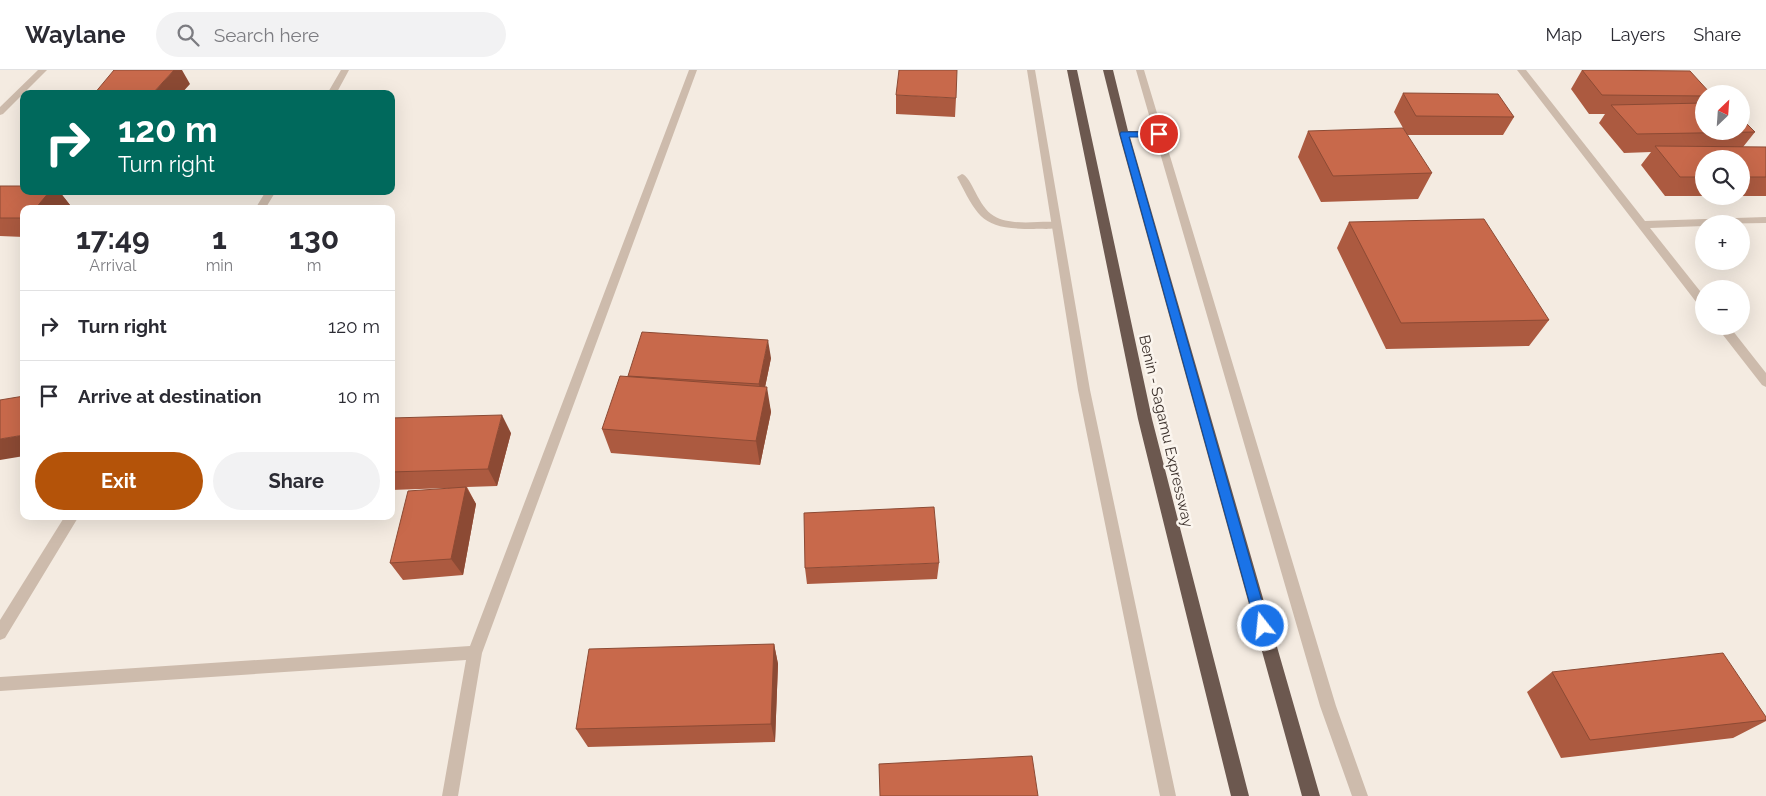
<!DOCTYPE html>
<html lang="en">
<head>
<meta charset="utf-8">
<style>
	body { margin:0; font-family:Raleway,sans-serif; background:#f2f2f3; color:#2b2b33; height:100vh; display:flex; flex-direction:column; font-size:19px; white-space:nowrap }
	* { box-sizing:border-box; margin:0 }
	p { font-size:16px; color:#7c7c81 }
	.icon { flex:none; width:28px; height:28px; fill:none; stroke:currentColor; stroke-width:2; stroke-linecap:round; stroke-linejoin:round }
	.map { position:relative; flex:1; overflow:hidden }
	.panel { position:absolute; left:20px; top:135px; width:375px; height:315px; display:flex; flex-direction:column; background:#fff; border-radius:10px; box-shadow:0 5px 20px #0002 }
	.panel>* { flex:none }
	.guide { position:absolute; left:20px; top:20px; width:375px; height:105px; border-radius:10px; box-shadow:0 5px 20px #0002; background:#00695c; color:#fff; overflow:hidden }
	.needle { width:32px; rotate:25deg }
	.buttons { position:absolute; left:1695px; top:15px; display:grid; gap:10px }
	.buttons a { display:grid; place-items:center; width:55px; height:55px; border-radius:50%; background:#fff; box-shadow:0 5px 20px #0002; font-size:25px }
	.pin { position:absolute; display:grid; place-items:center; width:42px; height:42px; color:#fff; margin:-21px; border:2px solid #fff; border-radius:50%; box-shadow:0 1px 5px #0007 }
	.me { position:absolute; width:55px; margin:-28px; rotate:344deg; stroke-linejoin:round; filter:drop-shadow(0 0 4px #0008) }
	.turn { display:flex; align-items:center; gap:18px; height:105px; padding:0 15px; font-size:22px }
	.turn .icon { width:65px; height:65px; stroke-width:2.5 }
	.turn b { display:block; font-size:35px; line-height:42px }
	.eta { display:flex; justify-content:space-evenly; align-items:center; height:85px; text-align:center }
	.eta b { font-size:30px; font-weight:700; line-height:35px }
	.action { display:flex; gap:10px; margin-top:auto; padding:10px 15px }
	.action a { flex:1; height:58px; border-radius:30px; background:#b45309; color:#fff; font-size:20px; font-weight:700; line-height:58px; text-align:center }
	.action a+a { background:#f2f2f3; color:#2b2b33 }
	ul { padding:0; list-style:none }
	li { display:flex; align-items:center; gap:15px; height:70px; padding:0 15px; border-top:1px solid #e1e1e2 }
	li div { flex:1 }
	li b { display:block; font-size:19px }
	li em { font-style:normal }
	header { display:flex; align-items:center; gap:30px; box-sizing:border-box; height:70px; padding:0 25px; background:#fff; border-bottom:1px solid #e1e1e2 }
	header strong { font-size:24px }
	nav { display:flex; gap:28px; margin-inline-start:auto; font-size:18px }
	.search { width:350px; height:45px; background:#f2f2f3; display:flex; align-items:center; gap:12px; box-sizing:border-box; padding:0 18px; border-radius:28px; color:#7c7c81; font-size:19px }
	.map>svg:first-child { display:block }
</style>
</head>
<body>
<header>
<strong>Waylane</strong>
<div class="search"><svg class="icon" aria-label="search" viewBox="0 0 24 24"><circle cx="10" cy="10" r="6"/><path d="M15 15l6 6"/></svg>Search here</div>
<nav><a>Map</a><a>Layers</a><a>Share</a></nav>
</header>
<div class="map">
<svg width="1766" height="726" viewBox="0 0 1766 726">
	<rect width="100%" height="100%" fill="#f4ebe1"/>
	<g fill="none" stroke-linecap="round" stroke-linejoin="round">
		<path fill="#cdbbac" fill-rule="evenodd" d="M962,104C972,107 978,137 994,146C1011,156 1036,151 1055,152L1060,155C1055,161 1042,158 1034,159C982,159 979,149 957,107Z"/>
		<path fill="#cdbbac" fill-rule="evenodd" d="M38,0H47L3,44L0,45V37Z
			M341,0H349L336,24H327Z
			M689,0H697L482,583L458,726H442L466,590L0,621V607L470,576Z
			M1027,0H1035L1090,320L1176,726H1160L1078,320Z
			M1136,0H1144L1336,636L1368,726H1352L1320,636Z
			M1517,0H1526L1645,151L1766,147V153L1704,154V156L1650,158L1704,226V238L1700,237Z
			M266,121H276L265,139H255Z
			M1716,256H1729L1766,303V317L1762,315Z
			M65,446H79L5,568L0,570V550Z"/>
		<path fill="#6c584f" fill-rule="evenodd" d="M1067,0H1077L1152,349L1249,726H1231L1138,349Z
			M1103,0H1113L1128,61H1159L1164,64L1159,67H1130L1320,726H1302L1119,64Z"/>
	</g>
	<path fill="#ac5a40" d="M1582,0L1704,24V61L1755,62L1743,77H1766V126H1741V89H1704V126H1665L1641,95L1651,82L1624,83L1599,53L1605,44H1589L1571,19Z
		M1403,23L1514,47L1503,65H1407L1394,42Z
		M896,25L956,28L955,47L896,44Z
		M1308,61L1432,103L1418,129L1321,132L1298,87Z
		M0,116L24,121H59L70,135L67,139H24V167L0,166Z
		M1349,152L1549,250L1529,276L1386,279L1337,178Z
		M771,288L765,317L771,342L760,395L611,383L602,359L628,306Z
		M391,348L511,363L497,416L467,417L476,434L463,505L403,510L390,493L448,418L391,420Z
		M939,493L937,509L807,514L805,498Z
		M774,574L778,594L775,672L588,677L576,659Z
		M1552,602L1766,647V651L1733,668L1561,688L1527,622Z"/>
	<path fill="#8c4a34" d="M174,0H182L190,14L181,24H152Z
		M50,121H59L70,135L67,139H35Z
		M768,270L771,288L762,332L759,314Z
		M767,317L771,342L760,395L756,371Z
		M502,345L511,363L497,416L488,399Z
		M24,365V386L0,390V369Z
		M466,417L476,434L463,505L451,489Z
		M774,574L778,594L775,672L771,654Z"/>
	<path fill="#c8694b" stroke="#8c4a34" d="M114,0H174L152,24H94Z
		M899,0H957L956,28L896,25Z
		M1582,0L1690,1L1711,24H1704V26L1602,25Z
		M1403,23L1498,24L1514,47L1416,46Z
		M1704,33V61H1741V48L1755,62L1637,64L1611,35Z
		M1403,58L1432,103L1333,106L1308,61Z
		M1655,76L1766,77V107H1741V89H1704V107H1680Z
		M0,116H24V121H50L35,139H24V148H0Z
		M1484,149L1549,250L1401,253L1349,152Z
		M642,262L768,270L759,314L628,306Z
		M620,306L767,317L756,371L602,359Z
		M24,326V365L0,369V330Z
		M502,345L488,399L391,402V348Z
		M466,417L451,489L390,493L408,421Z
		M934,437L939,493L805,498L804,443Z
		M774,574L771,654L576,659L589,579Z
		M1723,583L1766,647V650L1590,670L1552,602Z
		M1032,686L1038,726H880L879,694Z"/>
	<path fill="#1a73e8" stroke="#114b97" d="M1121,62H1159L1163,64L1159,67H1129L1269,556L1267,560L1263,562L1258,560L1256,556L1120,64Z"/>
	<g text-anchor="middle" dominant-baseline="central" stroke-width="5" stroke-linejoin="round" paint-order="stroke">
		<g font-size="15" fill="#3b302b" stroke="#fbf5ee">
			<text transform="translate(1166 361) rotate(77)">Benin - Sagamu Expressway</text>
		</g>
	</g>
</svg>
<div class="buttons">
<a><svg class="needle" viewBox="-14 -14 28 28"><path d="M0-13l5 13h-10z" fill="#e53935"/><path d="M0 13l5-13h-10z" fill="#7c7c81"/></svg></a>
<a><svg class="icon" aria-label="search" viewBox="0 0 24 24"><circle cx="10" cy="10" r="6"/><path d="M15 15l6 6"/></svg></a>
<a>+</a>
<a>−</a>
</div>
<div class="pin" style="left:1159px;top:64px;background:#d93025"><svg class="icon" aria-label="arrive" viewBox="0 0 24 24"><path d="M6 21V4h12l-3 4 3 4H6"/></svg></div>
<svg class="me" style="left:1263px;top:556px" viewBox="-20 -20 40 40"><circle r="17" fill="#1a73e8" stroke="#fff" stroke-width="3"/><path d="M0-11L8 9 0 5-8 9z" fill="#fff"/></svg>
<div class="guide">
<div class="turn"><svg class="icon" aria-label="right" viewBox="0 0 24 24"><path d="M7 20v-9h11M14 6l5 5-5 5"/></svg><div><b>120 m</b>Turn right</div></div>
</div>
<section class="panel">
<div class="eta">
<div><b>17:49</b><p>Arrival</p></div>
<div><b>1</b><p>min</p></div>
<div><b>130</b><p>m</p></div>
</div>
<ul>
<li><svg class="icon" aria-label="right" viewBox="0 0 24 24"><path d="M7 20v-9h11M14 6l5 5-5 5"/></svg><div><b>Turn right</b></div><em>120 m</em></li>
<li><svg class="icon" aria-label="arrive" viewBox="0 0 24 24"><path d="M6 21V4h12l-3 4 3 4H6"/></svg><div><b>Arrive at destination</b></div><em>10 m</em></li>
</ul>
<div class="action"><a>Exit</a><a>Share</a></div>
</section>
</div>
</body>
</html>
